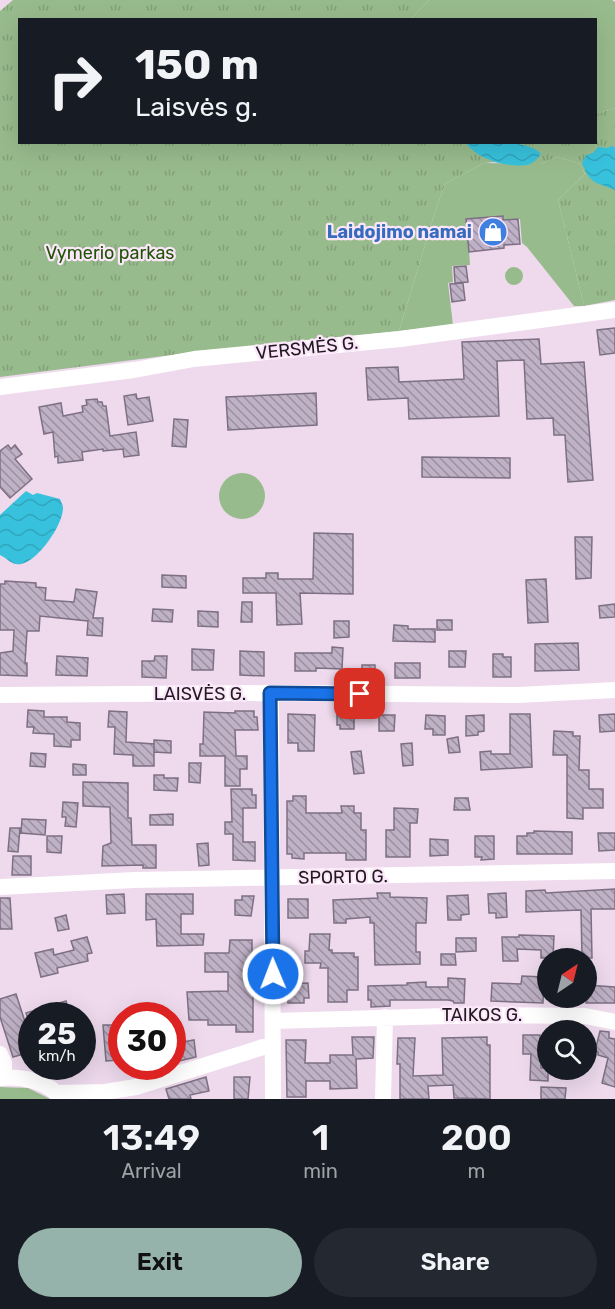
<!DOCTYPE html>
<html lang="en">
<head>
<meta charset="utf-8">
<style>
	body { margin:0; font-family:Rubik,sans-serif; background:#242831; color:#f1f3f6; height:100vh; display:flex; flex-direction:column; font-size:22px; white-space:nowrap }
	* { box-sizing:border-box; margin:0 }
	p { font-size:20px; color:#9ea1a6 }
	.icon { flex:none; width:33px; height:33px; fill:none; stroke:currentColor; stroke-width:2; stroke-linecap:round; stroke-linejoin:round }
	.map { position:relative; height:1099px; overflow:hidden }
	.panel { display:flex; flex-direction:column; background:#171b24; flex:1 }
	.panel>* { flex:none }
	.guide { position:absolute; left:18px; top:18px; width:579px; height:126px; border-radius:0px; box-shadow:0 6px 24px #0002; background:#171b24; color:#f1f3f6; overflow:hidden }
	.needle { width:39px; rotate:35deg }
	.buttons { position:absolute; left:537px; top:948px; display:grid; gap:12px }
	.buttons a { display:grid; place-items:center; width:60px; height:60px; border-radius:50%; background:#171b24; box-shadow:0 6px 24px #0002; font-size:30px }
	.speed { position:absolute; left:18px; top:1002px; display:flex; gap:12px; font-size:30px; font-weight:700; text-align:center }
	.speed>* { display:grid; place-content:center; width:78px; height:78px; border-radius:50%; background:#171b24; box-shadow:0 6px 24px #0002; line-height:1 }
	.speed small { font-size:15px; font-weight:400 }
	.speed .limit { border:9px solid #d22; background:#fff; color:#111 }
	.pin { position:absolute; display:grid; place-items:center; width:51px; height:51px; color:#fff; margin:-26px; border-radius:12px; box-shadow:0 3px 9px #0006 }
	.me { position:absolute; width:66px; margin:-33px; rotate:359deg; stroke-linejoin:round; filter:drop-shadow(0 0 4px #0008) }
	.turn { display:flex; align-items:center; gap:21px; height:126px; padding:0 18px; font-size:27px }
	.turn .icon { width:78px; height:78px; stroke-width:2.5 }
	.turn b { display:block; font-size:42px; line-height:51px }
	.eta { display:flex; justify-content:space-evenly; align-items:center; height:102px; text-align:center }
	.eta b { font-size:36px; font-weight:600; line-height:42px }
	.cta { display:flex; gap:12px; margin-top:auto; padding:12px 18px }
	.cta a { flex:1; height:69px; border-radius:36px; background:#95b2ab; color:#111; font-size:24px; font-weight:600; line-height:69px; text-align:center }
	.cta a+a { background:#242831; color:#f1f3f6 }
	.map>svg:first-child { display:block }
</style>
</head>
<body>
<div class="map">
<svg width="615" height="1099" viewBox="0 0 615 1099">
	<defs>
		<pattern id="park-tufts" width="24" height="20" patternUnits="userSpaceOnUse" patternTransform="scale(1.5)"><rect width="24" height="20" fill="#98bb8d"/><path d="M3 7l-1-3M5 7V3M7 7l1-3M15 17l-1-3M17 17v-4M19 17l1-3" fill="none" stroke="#83a079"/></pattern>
		<pattern id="water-waves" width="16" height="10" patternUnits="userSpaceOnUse" patternTransform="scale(1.5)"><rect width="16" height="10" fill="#37c1dc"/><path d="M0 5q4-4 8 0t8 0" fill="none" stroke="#30a5bc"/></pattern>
		<pattern id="building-back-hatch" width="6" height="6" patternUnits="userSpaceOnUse" patternTransform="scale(1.5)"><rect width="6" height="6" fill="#bfb1c6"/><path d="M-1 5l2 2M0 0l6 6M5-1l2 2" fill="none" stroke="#9b8fa0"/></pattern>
	</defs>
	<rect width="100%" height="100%" fill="#eed9ed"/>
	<path fill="#98bb8d" d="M429,0H612L615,2V108L596,114V20H410Z
		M557,157L580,164L585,174L558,200L584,306H574L527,247L522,243L520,219L503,220L502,216L467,219L470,265L452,266L453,282L448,283L453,325L399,331L436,209L445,184L484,163L541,164Z
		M505 276a9 9 0 1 1 18 0a9 9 0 1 1-18 0Z
		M219 496a23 23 0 1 1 46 0a23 23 0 1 1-46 0Z
		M0,1087L28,1088L50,1099H0Z"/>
	<path fill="url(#park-tufts)" d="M13,0H429L410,20H20V142H596V114L615,108V300L584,306L558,200L585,174L580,164L557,157L541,164L529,166L494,162L484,163L445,184L436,209L399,331L172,355L0,377V11Z"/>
	<path fill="url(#water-waves)" d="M466,143C485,142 529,139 541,154C538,158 533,164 526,165C507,168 477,159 466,143Z
		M611,146L615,147V190C595,182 590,184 582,163L586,155L593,153L598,147L608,148Z
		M26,491L33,495L37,493L60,499C61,502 63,505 63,508C63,525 38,561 21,564C12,566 7,558 0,555V515Z"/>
	<path fill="url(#building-back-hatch)" stroke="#7e7084" stroke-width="1.5" d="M503,216V220L518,219L520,244L504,245V248L469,252L466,219Z
		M466,266L468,282L455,283L454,267Z
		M463,283L465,300L452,302L450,284Z
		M615,328V353L600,355L597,330Z
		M539,339L541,364L584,362L593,480L568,482L565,435H554L553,418L527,419L524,360L497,361L499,416L409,419L408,398L368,400L366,368L398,367L399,382L464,379L462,342Z
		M316,393L317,425L228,430L226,397Z
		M136,394L137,399L149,397L153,421L128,425L124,396Z
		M97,399L98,402H102L103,406H106L110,436L136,432L139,455L124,457L123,449L103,451V449L82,452L83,460L58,463V456L55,457L53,432L44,434L39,407L61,403L63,416L83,412L82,406L87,405L86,400Z
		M174,419L188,420L186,447L172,446Z
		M8,445L11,449L15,445L22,454L15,459L32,479L10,498L0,487V451Z
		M422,457L510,458V478L422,477Z
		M314,533L353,534V594L300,593L302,624L277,625L276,593H243V578H266V573H278V579H313Z
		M575,537H592L591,578L576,579Z
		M162,575L186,576V588L162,587Z
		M546,579L548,622L528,623L526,580Z
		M5,581L36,583V587L46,588L45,600L74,602L76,589L97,592L93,618H103L102,636L87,635L88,621L40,616L39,631H27L25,663H27V676L0,675V653L13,651L14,630H0V584H5Z
		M242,602H252V622H241Z
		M615,604V617L600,618L599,606Z
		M153,609L173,610L172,622L152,621Z
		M198,611L218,612V627L198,626Z
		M437,620H452V630H437Z
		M334,621H349V637L334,638Z
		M394,625L408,626V629H435V642L393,641Z
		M578,643L579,670L535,671V644Z
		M332,647L343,648L342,669L316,668V671H295V653H332Z
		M192,649L214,650L213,670H192Z
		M240,651L264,652V676L240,675Z
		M449,651H466L465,667H449Z
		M493,654H503V657H511V677H493Z
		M57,656L88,658L87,676L56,675Z
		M155,656H167L166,678L142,677V661H154Z
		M395,663H420V678H395Z
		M362,665H375V679H362Z
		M337,709H354V729H340V725H337Z
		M28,710L44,711V717H67V722L80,723V740H71V747L54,746V734L33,733L34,727H27Z
		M109,711L127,712L126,742L154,744V766H133V755L114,754L115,727H108Z
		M235,711H254V717H257L258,730H235L236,756H247V769H240V786H225V756H200V744H203L204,712L235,713Z
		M288,714L315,715L314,751H298V743H288Z
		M510,714H530L532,767L481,770L480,752L491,751V754H510Z
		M615,714V731L600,732L599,715Z
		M379,715H395L394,731H379Z
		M426,715L445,716V735H433V729H425Z
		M484,715V731L478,732V735L466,736V716Z
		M554,731L573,732V736H580L579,770H589V789H603V808H583V819L567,818V755H553Z
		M458,737L460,752L449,753L447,739Z
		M154,740L171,741V753L154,752Z
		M412,743L413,765L403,766L401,744Z
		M361,751L364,773L354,774L351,752Z
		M31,753L46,754L45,767L30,766Z
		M189,763H201L200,783L189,782Z
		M73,764L86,765V775H73Z
		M154,775H164V778H178L177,791L154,790Z
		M83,782L128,783V818H131L132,845H156V868H143V865L102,866L103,846L111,843L110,807L83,806Z
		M231,789H252V795H256V808H243V842H255V861L233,860V834H225V822H232Z
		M293,796H306V813H342L341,806H354V813H361V830H366V860H346V853H304V859L292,858V854H287V801H293Z
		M455,798H468L470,810H454Z
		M63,802L78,803L76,827L65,826L66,817H62Z
		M394,808L418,809L417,823H410V857H386V830H394Z
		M173,814V825H150V815Z
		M22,819L46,820L45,835L21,833Z
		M10,828H20L18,852L8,851Z
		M534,831L572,832V854H517V836H527V833H534Z
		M598,833H615V850L599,851Z
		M47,836H62L61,853L47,852Z
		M475,836H494V859L481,860L482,857H475Z
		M430,839L448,840V855L430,856Z
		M208,843L209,865L199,866L197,844Z
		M13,856H31V875H12Z
		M615,889V909H591L592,958H582L581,910L526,912V891L545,890L546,893Z
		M377,893H390V897L427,898L426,923H416V952H420V964L375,965L374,923H370V917L346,919V923H334L333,900L378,898Z
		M506,893L507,917L496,918V913H489L488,894Z
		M124,894L125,913L107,914L106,895Z
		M146,894H193V914H181V934H204L203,945L157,946L156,919L146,920Z
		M468,895L469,914L461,915V920H448L447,896Z
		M242,896H254L251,916L235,915V900H242Z
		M0,898H10L12,929H0Z
		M288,899H308V918H288Z
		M66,915L69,929L58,931L55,918Z
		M310,934H330L329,950H332V953H354V957H358V990H347V1002H328V968H320L321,963H305V951H309Z
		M519,935L554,936L553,958H541V950L517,949L518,961H503L502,937H519Z
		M87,937L92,953L87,954L88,961L57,968L58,973L41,977L35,953L53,949L54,955L74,950L71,941Z
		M456,938H476V951L456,952Z
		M230,940H252V982L258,981V993H253V1032H236V1025H208V1020H189L187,992L228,991V972H205V953H229Z
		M441,954H455L456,965H441Z
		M522,976L544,977L543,1003L491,1001L492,983L521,984Z
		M448,978L465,979L464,1003H454L453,1001L448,1000H390V1006L371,1007V1000H368V986L407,985V983L426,982V987H448Z
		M308,983L309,998H304V1003H288L287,984Z
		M586,985L615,987V1003H586Z
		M16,994L30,1037L23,1039L27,1053L13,1057L0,1017V999Z
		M66,1001L70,1016H27L26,1013Z
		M103,1025H116L119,1060L106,1061Z
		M600,1031L609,1032V1038L615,1039V1087L602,1083L608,1058L598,1055V1052L595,1051Z
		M523,1035H540L541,1068H548V1081L530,1080L531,1054H523Z
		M352,1037H374L373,1058L356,1059L357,1088L330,1089V1081H306V1097H287L286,1040H306L305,1063H330V1055H353Z
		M487,1037V1045H490V1099L454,1098L453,1085L428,1086L429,1099H400V1064H397L398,1038H415L413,1076L443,1075L442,1038Z
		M194,1040L196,1057L179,1061L177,1043Z
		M206,1077L209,1091L190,1095L191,1099H169L166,1089Z
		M234,1077H250L248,1099H234Z
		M541,1087L566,1088L565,1099H541Z"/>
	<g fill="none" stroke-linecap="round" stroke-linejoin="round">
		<path stroke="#fff" stroke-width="16" d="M0,387L134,370L194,359L400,339L615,310
			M271,693L273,1099
			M0,695L271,693L518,695L615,690
			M0,887L134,880L615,871
			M273,1021L485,1015L585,1016L615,1022
			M0,1054L4,1063V1077
			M0,1078C21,1076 49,1081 61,1099
			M57,1093L105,1092L136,1087L273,1044
			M383,1099L385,1017"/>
	</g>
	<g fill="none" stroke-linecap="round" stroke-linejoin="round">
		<g stroke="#114b97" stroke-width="15">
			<path id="route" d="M273,974L270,693L360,694"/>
		</g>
		<use href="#route" stroke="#1a73e8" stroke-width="10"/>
	</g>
	<defs>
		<g id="shop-disc" transform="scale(1.5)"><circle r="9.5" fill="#3f7fe0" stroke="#fbe6fa"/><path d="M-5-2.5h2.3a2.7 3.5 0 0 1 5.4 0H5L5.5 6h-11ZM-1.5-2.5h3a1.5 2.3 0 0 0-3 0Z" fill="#fff"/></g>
	</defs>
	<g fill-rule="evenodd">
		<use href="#shop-disc" x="493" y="232"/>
	</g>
	<g text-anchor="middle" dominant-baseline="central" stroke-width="4.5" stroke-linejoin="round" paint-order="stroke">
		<g font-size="18" font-weight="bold" fill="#366cbe" stroke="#fbe6fa" text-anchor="end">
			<text x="472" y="232">Laidojimo namai</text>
		</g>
		<g font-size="18" fill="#1f5405" stroke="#fbe6fa">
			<text x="110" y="253">Vymerio parkas</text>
		</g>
		<g font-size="18" fill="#201920" stroke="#fbe6fa">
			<text transform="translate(307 348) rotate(-6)">VERSMĖS G.</text>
			<text x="200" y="694">LAISVĖS G.</text>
			<text transform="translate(343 877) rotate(-1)">SPORTO G.</text>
			<text x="482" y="1015">TAIKOS G.</text>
		</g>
	</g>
</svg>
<div class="buttons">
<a><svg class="needle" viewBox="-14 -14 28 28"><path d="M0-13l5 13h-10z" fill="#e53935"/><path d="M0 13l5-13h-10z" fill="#9ea1a6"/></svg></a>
<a><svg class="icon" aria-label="search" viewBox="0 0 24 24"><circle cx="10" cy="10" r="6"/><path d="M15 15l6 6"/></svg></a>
</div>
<div class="speed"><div>25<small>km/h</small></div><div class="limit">30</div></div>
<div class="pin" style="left:360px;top:694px;background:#d93025"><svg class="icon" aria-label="arrive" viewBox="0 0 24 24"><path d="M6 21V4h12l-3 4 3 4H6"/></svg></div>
<svg class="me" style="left:273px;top:974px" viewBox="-20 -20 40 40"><circle r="17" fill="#1a73e8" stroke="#fff" stroke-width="3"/><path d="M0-11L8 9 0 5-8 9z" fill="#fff"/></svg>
<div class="guide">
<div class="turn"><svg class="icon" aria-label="right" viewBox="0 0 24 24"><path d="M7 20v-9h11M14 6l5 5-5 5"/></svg><div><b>150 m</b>Laisvės g.</div></div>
</div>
</div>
<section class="panel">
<div class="eta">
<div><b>13:49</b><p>Arrival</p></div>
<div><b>1</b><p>min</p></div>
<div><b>200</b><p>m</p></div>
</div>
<div class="cta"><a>Exit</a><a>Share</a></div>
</section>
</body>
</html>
